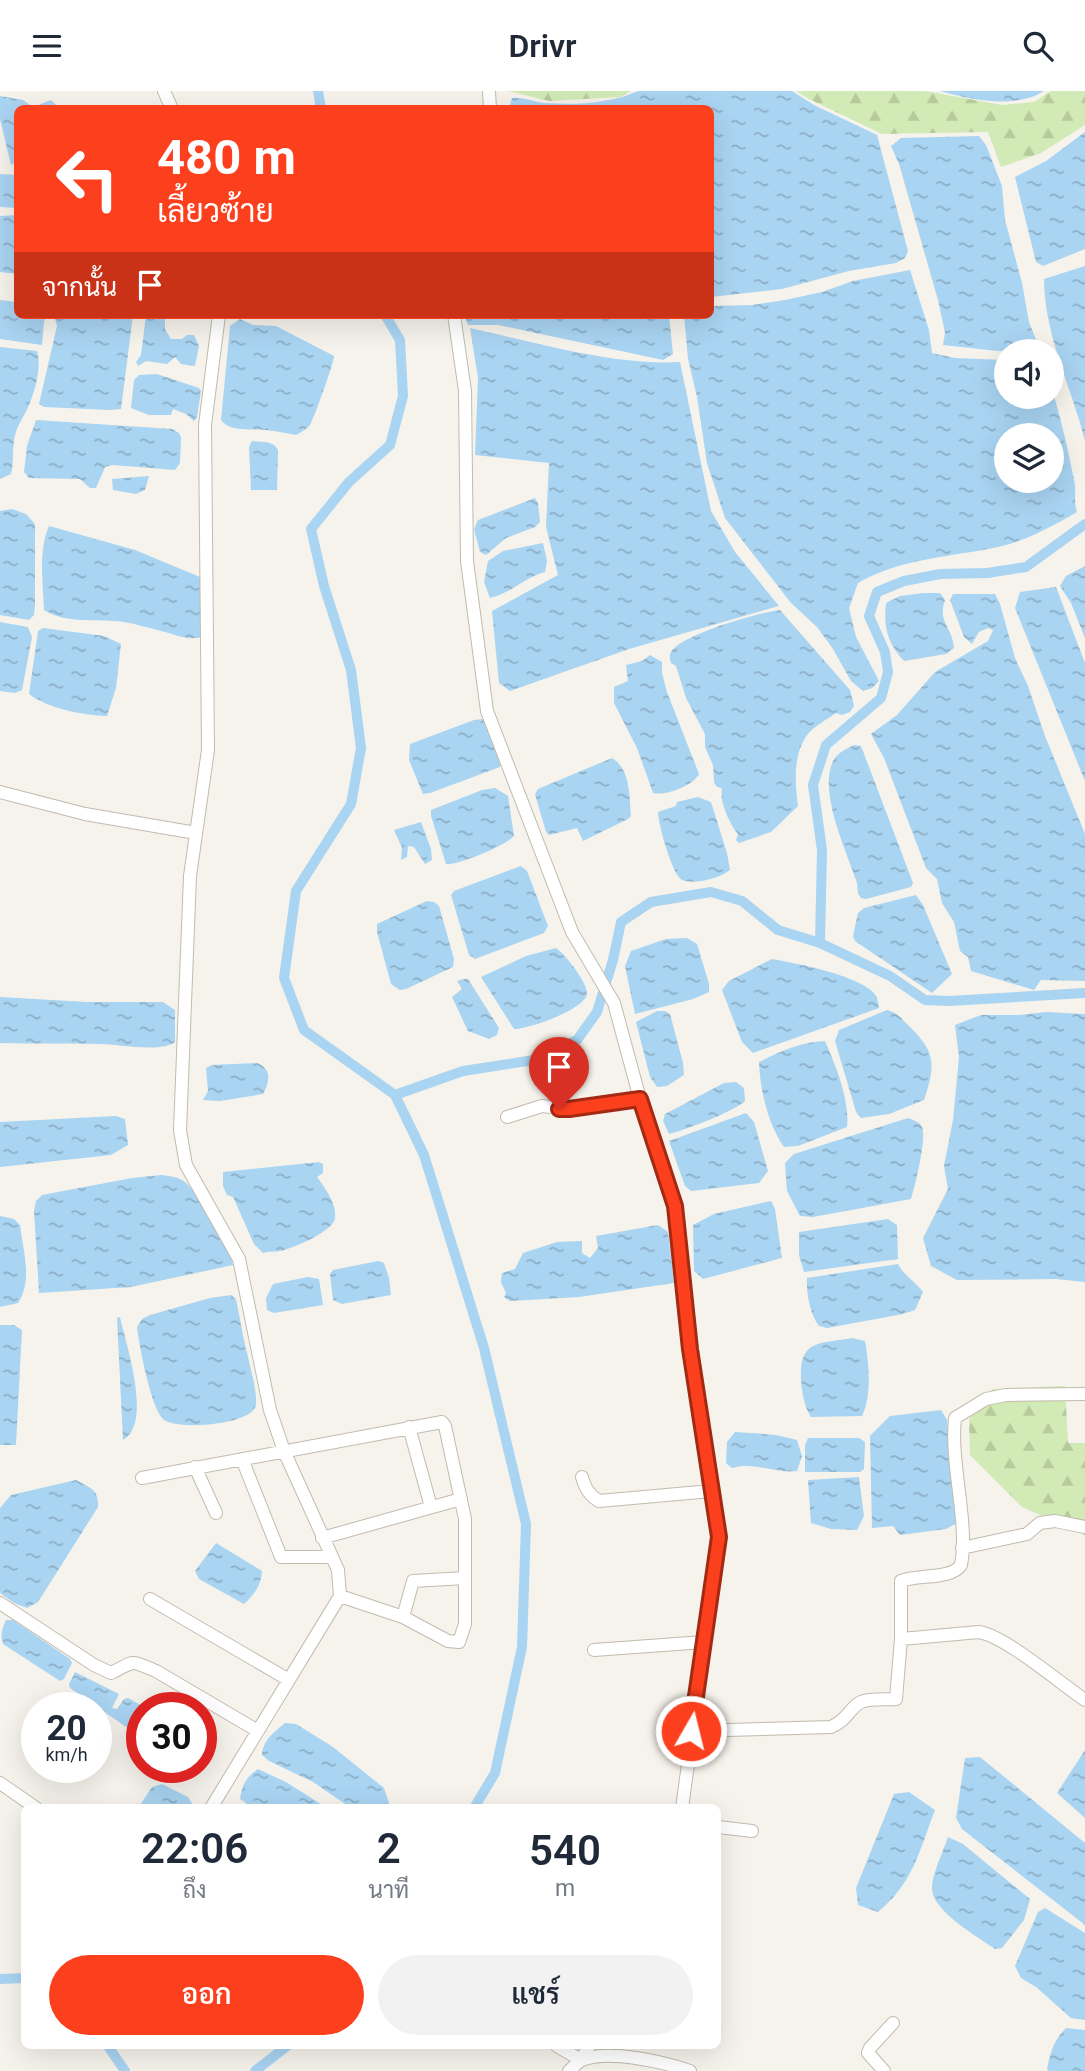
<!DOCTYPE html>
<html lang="th">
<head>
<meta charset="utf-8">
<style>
	body { margin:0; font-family:Roboto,Sarabun,sans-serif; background:#f2f2f3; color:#1f2937; height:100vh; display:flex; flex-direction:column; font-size:26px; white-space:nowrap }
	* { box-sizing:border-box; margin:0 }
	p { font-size:23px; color:#747a83 }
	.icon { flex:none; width:38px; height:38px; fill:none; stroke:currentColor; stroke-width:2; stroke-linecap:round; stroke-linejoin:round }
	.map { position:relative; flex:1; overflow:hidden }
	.sheet { position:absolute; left:21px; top:1713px; width:700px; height:245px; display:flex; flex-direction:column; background:#fff; border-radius:10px; box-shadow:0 7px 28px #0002 }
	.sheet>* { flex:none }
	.banner { position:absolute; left:14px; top:14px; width:700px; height:214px; border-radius:10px; box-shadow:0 7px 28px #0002; background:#fc3f1d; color:#fff; overflow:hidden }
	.controls { position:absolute; left:994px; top:248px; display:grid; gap:14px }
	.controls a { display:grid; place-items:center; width:70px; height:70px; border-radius:50%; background:#fff; box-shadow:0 7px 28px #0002; font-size:35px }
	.speed { position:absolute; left:21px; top:1601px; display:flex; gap:14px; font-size:35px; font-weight:700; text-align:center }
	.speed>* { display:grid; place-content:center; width:91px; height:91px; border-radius:50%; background:#fff; box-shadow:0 7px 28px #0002; line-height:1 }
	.speed small { font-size:18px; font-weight:400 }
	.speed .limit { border:10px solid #d22; background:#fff; color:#111 }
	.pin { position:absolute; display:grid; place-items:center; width:60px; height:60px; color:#fff; margin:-72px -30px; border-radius:50% 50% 50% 0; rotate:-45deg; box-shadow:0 0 7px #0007 }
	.pin .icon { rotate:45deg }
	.me { position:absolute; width:77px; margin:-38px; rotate:8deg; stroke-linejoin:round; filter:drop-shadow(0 0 5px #0008) }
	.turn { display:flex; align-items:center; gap:24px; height:147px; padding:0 28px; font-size:32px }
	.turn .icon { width:91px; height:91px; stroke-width:2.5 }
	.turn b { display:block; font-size:49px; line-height:60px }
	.then { display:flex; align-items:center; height:66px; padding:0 28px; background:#0003; gap:14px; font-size:26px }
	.eta { display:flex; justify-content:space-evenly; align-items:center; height:119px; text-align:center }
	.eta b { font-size:42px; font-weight:600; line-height:49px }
	.action { display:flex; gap:14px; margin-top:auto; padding:14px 28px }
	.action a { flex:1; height:80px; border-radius:42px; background:#fc3f1d; color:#fff; font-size:28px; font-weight:600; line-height:80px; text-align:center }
	.action a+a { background:#f2f2f3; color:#1f2937 }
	header { display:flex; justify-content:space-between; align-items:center; height:91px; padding:0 28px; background:#fff; font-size:32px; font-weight:600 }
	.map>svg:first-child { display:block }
</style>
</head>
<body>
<header><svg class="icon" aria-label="menu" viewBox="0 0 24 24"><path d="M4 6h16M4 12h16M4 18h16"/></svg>Drivr<svg class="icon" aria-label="search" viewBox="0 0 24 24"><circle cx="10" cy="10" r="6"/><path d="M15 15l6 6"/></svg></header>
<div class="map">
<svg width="1085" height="1980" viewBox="0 0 1085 1980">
	<defs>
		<pattern id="forest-firs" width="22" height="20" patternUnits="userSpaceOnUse" patternTransform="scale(1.75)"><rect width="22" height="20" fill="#d2eab5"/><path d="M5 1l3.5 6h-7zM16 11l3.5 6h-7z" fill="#b6ca9c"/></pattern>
		<pattern id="water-ripples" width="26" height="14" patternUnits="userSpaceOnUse" patternTransform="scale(1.75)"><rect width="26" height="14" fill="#a9d4f2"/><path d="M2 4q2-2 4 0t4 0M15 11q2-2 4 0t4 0" fill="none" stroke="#8caec5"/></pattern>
	</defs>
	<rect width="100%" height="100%" fill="#f6f3ec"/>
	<path fill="url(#forest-firs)" d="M508,0H631L620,6L549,10Z
		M796,0H925L1002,14L1034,11L1051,0H1085V34L1041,62L1001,76L988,41L882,43L809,8Z
		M1065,1295L1068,1352H1085V1444L1022,1416L970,1364L969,1329L992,1298Z"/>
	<path fill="url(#water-ripples)" fill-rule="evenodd" d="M638,0H792L814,14L877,44L908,160L905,167L896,172L849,180L782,198L711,206L710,18L509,17L512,7C524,6 533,11 544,12C574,14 610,13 638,0Z
		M940,0H1044C1016,18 971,9 940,0Z
		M0,5L23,9L33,16L51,9L59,17L18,18L17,71L11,74L0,28Z
		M1085,41V158L1043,175L1036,171L1015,86L1046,70Z
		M979,45L986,54L1002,95L1005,129L1022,192L1029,231L1037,251L1023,259L998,260L943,254L945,242L938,209L899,73L891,55L901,47Z
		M0,83L17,84V117L0,116Z
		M17,124V183L0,181V125Z
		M1085,175V350C1072,297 1044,244 1044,188Z
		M910,179L929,239L932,262L955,267L1006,269V306H1052V298C1061,328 1068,358 1074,389C1077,400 1073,410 1077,421C1053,435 1026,450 998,456C951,466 901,467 858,492L849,517L856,546L879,590L872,597L863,600L851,590L833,558L817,536L791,512L725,427L707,372L697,306L688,268L684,224H710L711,215L752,214L785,209L822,201L853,190ZM1006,345H1052V390H1006Z
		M0,209L17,211L18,224H47L44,231L42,254L0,248Z
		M54,224H133L121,318L110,319L44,316L39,313L57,235Z
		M146,224H165V238L171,248H182L187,244H194L199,255L195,275L181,273L175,266L167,273L146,270L138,275L136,271L141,264Z
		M464,224H669L673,263L663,269L498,234H468Z
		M240,228L253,234L276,235L334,265C334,272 313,330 310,334C306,339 301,341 296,344C286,342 276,340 266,339C252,337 231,342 221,329L230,235Z
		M470,237C534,251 614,275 680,271L711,420L735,461L779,515L629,558L510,600L499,592L492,520L558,484L546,436L549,372L475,364L478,287Z
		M0,256L37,260C42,275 35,300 29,314C24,326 15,337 14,350C12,362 14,372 11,383L0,388Z
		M157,283L199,297L201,300L197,326L194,330L186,323L173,318L171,324H149L131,317L134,289L139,284Z
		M36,329L172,338L179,342L181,346L180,372L175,379L113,374L105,376L96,397H90L80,388L29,387L24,381L27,355Z
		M252,350C262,352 273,349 278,359L277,399H251L249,356Z
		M149,385L145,399L136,403L113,399L112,388Z
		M535,407L538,412L540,431L535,436L506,447L486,464L480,461L474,438L478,429Z
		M12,418L26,423L35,433V514L34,524L29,529L0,524V420Z
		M49,435L135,459L200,486L203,545C188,551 175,543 161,540C149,537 136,533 124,531C97,527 68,534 44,519C43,492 38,460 49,435Z
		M543,452L547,470L545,481C525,486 510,503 490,507L484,491L488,470L503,460Z
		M1085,475V547L1071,512L1060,495L1066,485Z
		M1056,496L1085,572V690L1015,517L1020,501Z
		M923,502H940L945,509C937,531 953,537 954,557L946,563L904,570C888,553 883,536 886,512L900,505Z
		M953,503H995L1000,513L1015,567L1028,595L1045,645L1085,743V890L1041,889L1034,899L971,880L968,866L960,860L954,831L942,812L937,788L926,777L884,667L871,643L897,624L935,581L988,550L993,539L988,537L979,541L972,553L964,546L950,509Z
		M780,519L850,599L854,615L850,621L842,624L836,622C826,629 811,637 805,647C793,667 795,693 798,715L771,741L739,752L736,749L738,743C730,734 719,710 722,698L716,695L714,691L713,674L705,656V643L686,607L676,575L671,572C670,569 669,564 671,561C680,544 760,521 780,519Z
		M0,531L28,536L32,546L22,599L15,602L0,600Z
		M43,537L104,545L121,553L116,597L107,625C82,624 49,618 29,603L38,540Z
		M650,564L662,571V582L667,601L699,683C693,695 665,705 653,702L637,657L614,612V596L628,590L626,574L642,570Z
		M482,628L488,631L501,669L500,676L430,702L423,703L409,669L410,653L474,629Z
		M854,654L861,655L866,668L913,792L911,796L866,808L861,807L858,802L857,792C847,761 818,702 833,670C837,662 846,658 854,654Z
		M612,667C631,679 629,704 631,725L628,728L583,750L577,737L549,744L546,741L535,703L538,698Z
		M495,697L508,705L514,745C507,754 457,775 446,773L431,725V719L482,699Z
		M698,706L711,711L727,762L730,779C720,787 695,794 682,789C672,784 658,732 658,721L676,715L677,711Z
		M421,731L431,758L432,769L425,773L414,756L408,755L407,766L401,769L402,757L394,739Z
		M521,775L527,780L548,835L544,842L475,868L469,864L451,804L454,800Z
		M916,804L923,814L952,883L932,902L855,850L853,845L858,822L864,817Z
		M427,810L434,811L439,815L454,868L453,876L406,898L400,899L391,893L377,841V833Z
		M687,847L697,853L709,893V901L693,908L635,923L625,875L631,860L666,848Z
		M556,857C565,863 588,892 587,903C585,918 530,938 514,938L481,886L526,865Z
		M772,868C795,872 865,885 877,906C877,907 879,916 879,917L753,962L742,951L722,899L729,890Z
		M464,888H468L499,937L497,944L489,948L468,940L452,906L462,898L457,890Z
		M0,906L87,911H163L175,919V951C161,962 117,953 99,953C66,952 33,953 0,952Z
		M887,919C897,922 898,924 905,931C933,958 938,969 924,1009L889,1023L861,1027L856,1021L835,950L839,939Z
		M657,920H665L670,923L683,972L684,984L667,995L657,996L650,986L636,931Z
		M1046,921L1085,923V1191L1056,1188L957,1189L931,1175L923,1147L948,1098L944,1075L953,1029L959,966L955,934L981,924H1019Z
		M825,950C836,975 850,1010 847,1036L798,1055L784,1056C768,1033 760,999 759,971C781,960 801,951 825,950Z
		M257,972C272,978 270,990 263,1003L220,1010L203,1009L208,1000L206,977L212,974Z
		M736,991L744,997L745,1010C733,1021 685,1039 669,1043L663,1030L665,1023L724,992Z
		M746,1022L754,1031L768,1080L759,1092L691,1100L685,1095L669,1050Z
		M116,1025L125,1028L128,1054L111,1064L0,1076V1031Z
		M908,1027C913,1029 920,1031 922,1036C927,1047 915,1095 911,1108L813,1126L800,1125L787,1100L785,1072L794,1063Z
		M319,1071L323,1073V1082L317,1086C325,1097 337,1113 335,1127C334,1140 292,1158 280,1160C274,1161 269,1160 263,1162L254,1153L233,1106L227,1104L223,1095V1081Z
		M161,1084C168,1085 175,1085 182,1089C198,1098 231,1156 233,1174L131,1196L39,1202L34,1120L36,1110L42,1104L132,1087Z
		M771,1110L775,1118L782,1167L703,1188L694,1180L693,1134L714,1123Z
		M0,1125L14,1128L20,1134C23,1159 33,1190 18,1212L0,1216Z
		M888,1128L897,1134L898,1168L804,1181L799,1164V1141Z
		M658,1134L668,1141L674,1192L579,1206L510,1210L504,1206L506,1202L501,1191L502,1182L515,1178L523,1162L557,1151L582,1150V1162L590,1167L598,1157L596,1145Z
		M378,1170L384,1172L389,1187L391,1204L342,1213L333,1209L330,1183L333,1179Z
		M898,1173C905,1186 915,1190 923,1201L915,1219L903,1223L827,1237L819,1235C810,1223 806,1202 807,1187Z
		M308,1186L319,1188L323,1214L274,1222L267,1219L266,1207L273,1193Z
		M231,1204L236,1208C240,1228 243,1247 248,1266C251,1280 257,1299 256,1314C253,1334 176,1340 163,1328C151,1317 139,1254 137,1236L142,1228L150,1224L210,1207Z
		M120,1226C126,1254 153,1332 123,1349L117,1227Z
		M0,1234H14L22,1239L16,1354H0Z
		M852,1247L865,1250C869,1272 872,1305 862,1325L811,1326C804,1315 802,1302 801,1289C799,1248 819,1253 852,1247Z
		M941,1319L947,1329L957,1432L946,1438L900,1444L893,1435L872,1437L870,1345L890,1325Z
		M735,1341L776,1344L797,1349L802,1365L797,1380C775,1383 753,1370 732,1377L726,1372L727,1351Z
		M808,1347H859L865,1351L864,1378L860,1381H805V1354Z
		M859,1386L864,1425L857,1439L831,1438L811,1432L808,1389Z
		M76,1389C90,1397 99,1398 98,1416L38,1511L27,1517L14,1512L0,1502V1417L11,1404Z
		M216,1452L262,1480C261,1495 254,1504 244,1513L199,1488L195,1480Z
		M6,1529H13L70,1568L72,1572L64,1588L60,1590L3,1553C0,1545 2,1537 6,1529Z
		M75,1581L119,1603L112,1617L117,1618L124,1608L128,1607L146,1617H142V1647L70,1597L69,1593Z
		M285,1632L296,1633L333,1656L384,1697L389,1712L386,1717H351L313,1691L269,1670L262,1664C263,1648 274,1642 285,1632Z
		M1085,1659V1727L1057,1702Z
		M980,1666L1085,1752V1834L962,1738L956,1727L965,1667Z
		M258,1678L286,1691L327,1717H246V1712L240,1708C242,1694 246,1686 258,1678Z
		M162,1693L188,1706L195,1717H138L152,1696Z
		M909,1701L935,1719C919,1761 913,1792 878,1821L858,1814L856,1797L894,1703Z
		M948,1746L963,1753L1030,1808L1024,1829L1002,1857L995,1858C978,1846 934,1821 932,1799C931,1785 944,1759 948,1746Z
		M1045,1817L1085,1842V1929L1071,1927L1036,1896L1021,1887L1015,1875L1038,1821Z
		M1066,1937L1085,1939V1980H1049L1047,1978C1050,1963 1054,1948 1066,1937Z"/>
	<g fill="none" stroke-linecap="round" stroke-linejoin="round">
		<path stroke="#a9d4f2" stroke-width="10" d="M318,0L321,18
			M385,224L400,249L403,305L390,354L349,391L311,438L324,495L351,579L361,657L351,713L296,800L284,887L304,939L395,1004L424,1064L484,1257L526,1433L522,1556L495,1682L474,1717
			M820,852L822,759L813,694L826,654L881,607L888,581L885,561L869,525L877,501L904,490L940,483L987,482L1026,476L1085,433
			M395,1004L463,980L534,969L577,949L597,921L613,869L621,831L651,811L711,801L742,810L778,839L820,852L890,885L925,909L948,910L1085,902
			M0,1888L24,1887
			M108,1955L125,1980
			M255,1980L287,1955"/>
		<g stroke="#c2bbae" stroke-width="14">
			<path id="minor" d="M164,0L172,18
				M489,0L490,18
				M454,224L465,300L467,470L487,620L572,841L614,912L640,1008L675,1115L690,1258L719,1446L682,1717
				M0,701L85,723L196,742
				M507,1026L542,1015L569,1018L640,1008
				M409,1336L431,1416
				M242,1368L281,1466H331
				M195,1376L216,1422
				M582,1386C585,1397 589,1404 599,1410L711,1400
				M142,1387L442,1331L445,1335L465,1428V1533L459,1551L448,1550L403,1526L340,1505
				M322,1447L461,1408
				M962,1457L1027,1443L1040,1432L1055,1430L1085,1436
				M150,1508L289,1589
				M0,1512L94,1574L111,1582C136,1570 128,1568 156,1580L258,1640
				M403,1526L413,1490L465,1487
				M901,1548V1490C917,1483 951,1489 961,1474C969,1430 950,1375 955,1327L986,1308L1006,1304L1085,1303
				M594,1559L704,1551
				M691,1640L831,1636C848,1629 850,1616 861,1611C870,1607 886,1609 896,1608L901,1548L979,1541C1005,1545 1060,1592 1085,1609
				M0,1692L36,1717
				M211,1717L340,1505L338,1479L284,1360L270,1319L239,1168L186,1074L180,1039L190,785L208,659L205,334L219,224
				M718,1736L752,1740
				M557,1955L581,1969L589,1955
				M569,1980C573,1977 577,1971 582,1969C608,1958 664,1971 690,1980
				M884,1980L868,1962L870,1957L893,1932"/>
		</g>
		<use href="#minor" stroke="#fff" stroke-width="12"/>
	</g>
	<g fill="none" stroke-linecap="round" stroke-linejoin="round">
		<g stroke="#a42913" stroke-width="18">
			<path id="route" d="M559,1018H569L640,1008L675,1115L690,1258L719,1446L691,1640"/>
		</g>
		<use href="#route" stroke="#fc3f1d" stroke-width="12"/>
	</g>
</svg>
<div class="controls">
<a><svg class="icon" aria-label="sound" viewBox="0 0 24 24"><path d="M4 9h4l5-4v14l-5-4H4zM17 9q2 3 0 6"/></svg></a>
<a><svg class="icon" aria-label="layers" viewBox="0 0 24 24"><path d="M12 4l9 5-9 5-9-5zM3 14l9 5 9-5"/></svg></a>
</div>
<div class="speed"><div>20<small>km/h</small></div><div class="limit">30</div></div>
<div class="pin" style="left:559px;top:1018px;background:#d93025"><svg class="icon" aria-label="arrive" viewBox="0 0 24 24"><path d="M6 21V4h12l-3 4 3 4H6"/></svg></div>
<svg class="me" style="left:691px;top:1640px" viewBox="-20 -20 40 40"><circle r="17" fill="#fc3f1d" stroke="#fff" stroke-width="3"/><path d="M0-11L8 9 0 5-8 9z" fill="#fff"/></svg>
<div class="banner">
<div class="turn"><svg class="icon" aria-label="left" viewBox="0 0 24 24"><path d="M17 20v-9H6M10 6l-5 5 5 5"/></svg><div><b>480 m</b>เลี้ยวซ้าย</div></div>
<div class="then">จากนั้น<svg class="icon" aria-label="arrive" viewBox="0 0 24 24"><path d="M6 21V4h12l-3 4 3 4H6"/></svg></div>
</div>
<section class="sheet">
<div class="eta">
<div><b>22:06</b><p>ถึง</p></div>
<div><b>2</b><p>นาที</p></div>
<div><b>540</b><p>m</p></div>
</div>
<div class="action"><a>ออก</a><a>แชร์</a></div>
</section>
</div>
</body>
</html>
